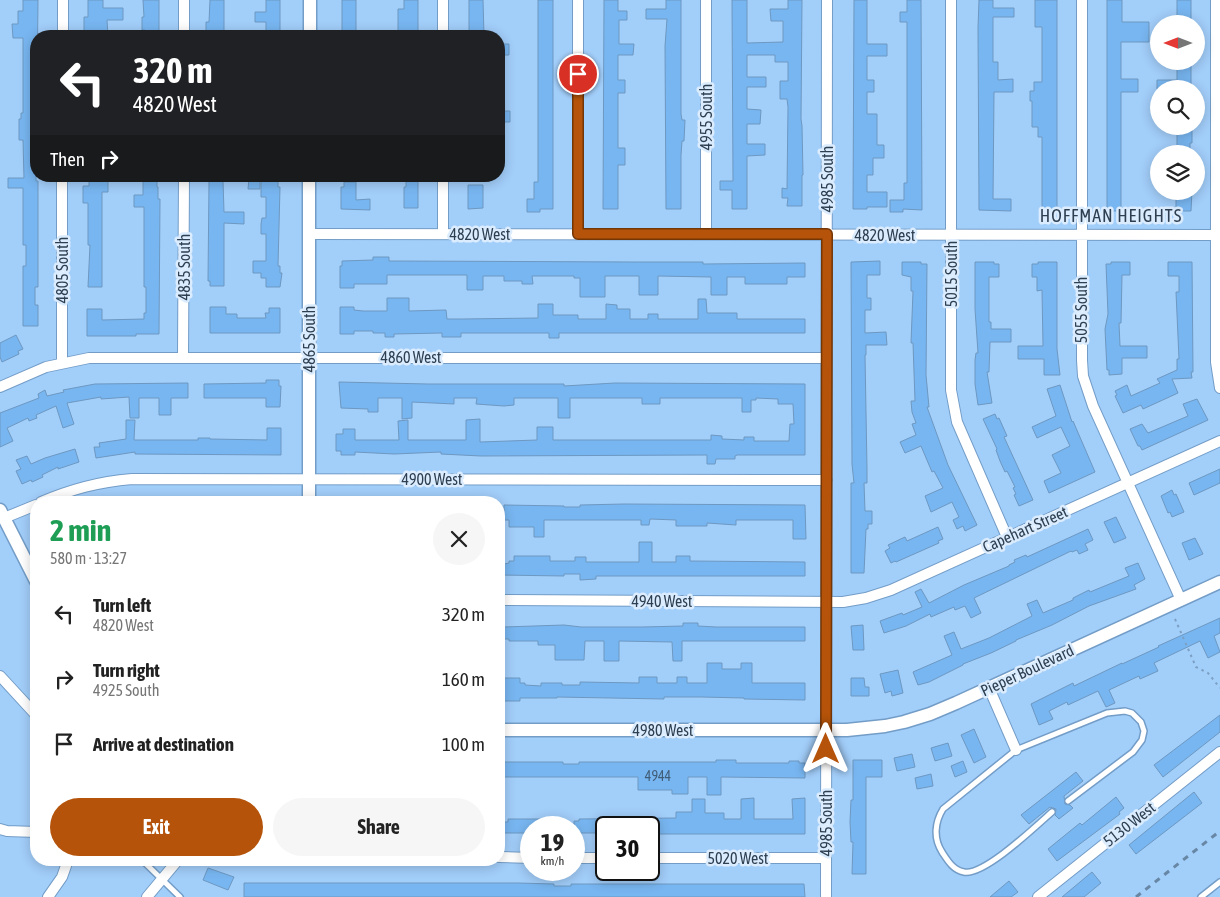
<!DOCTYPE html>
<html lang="en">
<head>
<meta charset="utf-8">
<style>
	body { margin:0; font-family:"Asap Condensed",sans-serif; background:#f6f6f6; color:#222; height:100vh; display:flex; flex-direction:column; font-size:19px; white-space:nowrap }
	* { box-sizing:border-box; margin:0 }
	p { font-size:16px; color:#767676 }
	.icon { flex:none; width:28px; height:28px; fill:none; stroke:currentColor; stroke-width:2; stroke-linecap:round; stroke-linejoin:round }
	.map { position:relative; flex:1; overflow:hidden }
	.sheet { position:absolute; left:30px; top:496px; width:475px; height:370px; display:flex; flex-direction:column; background:#fff; border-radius:20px; box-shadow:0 2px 12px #0003 }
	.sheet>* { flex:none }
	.hud { position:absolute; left:30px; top:30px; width:475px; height:152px; border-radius:20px; box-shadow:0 2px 12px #0003; background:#202124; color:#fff; overflow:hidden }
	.needle { width:32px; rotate:270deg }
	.controls { position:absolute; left:1150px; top:15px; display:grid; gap:10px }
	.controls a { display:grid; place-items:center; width:55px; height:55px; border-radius:50%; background:#fff; box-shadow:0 2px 12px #0003; font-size:25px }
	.speed { position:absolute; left:520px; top:816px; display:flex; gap:10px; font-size:25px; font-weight:700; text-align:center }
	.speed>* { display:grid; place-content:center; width:65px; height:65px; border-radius:50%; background:#fff; box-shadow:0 2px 12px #0003; line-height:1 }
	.speed small { font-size:12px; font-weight:400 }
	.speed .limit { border:2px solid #111; border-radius:8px; background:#fff; color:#111 }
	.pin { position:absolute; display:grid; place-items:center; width:42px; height:42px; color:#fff; margin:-21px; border:2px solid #fff; border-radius:50%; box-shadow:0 1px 5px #0007 }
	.me { position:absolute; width:55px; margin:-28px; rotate:0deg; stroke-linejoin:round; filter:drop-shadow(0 0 4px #0008) }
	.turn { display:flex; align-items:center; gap:18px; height:105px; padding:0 20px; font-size:22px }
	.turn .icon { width:65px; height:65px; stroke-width:2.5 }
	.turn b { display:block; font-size:35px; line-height:42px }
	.then { display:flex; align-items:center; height:48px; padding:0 20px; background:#0003; gap:10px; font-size:19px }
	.round { display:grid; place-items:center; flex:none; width:52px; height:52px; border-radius:26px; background:#f6f6f6 }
	.overview { display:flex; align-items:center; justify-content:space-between; height:85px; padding:0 20px }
	h1 { font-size:30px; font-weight:700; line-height:38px; color:#1e9e55 }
	.primary-button { display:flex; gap:10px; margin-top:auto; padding:10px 20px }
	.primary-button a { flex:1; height:58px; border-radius:30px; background:#b45309; color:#fff; font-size:20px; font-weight:700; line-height:58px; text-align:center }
	.primary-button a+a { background:#f6f6f6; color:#222 }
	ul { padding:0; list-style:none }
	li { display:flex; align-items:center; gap:15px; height:65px; padding:0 20px }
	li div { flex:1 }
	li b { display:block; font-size:19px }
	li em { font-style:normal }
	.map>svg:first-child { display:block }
</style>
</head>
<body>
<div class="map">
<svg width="1220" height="897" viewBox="0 0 1220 897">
	<rect width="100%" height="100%" fill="#a2cefa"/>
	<path fill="#78b6f1" stroke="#6d98c1" d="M23,0H38L36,181H38V287H35V305H38V326H23V266H26V245H23V188H8V178H24L23,140H19V119H21V113H23V38H13L12,24H18V11H23Z
		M88,0H103V8H123V20H107L108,36H84V17H88Z
		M143,0H159V36H145V30H142V17H144Z
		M210,0H224V36H210V33H206V22H209Z
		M266,0H280V36H266V22H255V12H266Z
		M342,0H356V36H342Z
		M404,0H418V36H398V9H404Z
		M469,0H483L484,36H469Z
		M538,0H553V209H540V212H527V199H534V182H538Z
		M604,0H618V11H627V20H619V44H634L633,55H618V80H625V93H618V148H625V165H618V209H603Z
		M666,0H681V114L682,120H685L684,141H682L681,155V209H666L665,46L667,19H646V9H666Z
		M732,0H747V43L783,42V21H771L770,9H788V0H802L801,119L802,126L803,175H802V206H787L788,198H782V188L787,189L788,107L787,99H780V81H788V62H775V55H747V77H766V87H747V109L761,110L760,124H747V144H765V155L747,156V209H732V190H720V181H733Z
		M854,0H867V44H887V56H867V80H874V92H867V114H877V145H884V158H873V175H867V192H887V207H867V209H853Z
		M907,0H921L922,210L903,209V212H890V200H904V183H907V22H900V12H907Z
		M979,0H993V8H1014V17H993V62H998V80L1013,79V92H994L993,199H1011V211L979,210L978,28Z
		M1035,0H1057V210H1042V137H1038V127H1032V101H1030V91H1034V82H1042V27H1035Z
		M1107,0H1122V22H1149V42H1121V79H1138V92H1121V211H1107Z
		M1177,0H1191V24H1177Z
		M499,44H509V55H499Z
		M1177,61H1191V89H1157V80H1177Z
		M499,111H510V122H499Z
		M1177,126H1192V143H1190V154H1177Z
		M249,178H260V189H248Z
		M89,180H108V192H102V287H88L90,245H88V203H83V186H89Z
		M143,181H157V187H158V199H160L159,334H136V336H87V309H102V320L144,319V313H146V287H144V207H134V195H143Z
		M209,181H223L224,212H244V224L224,223V286H210V281H208Z
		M261,181H278V187H280L278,266H280V273H282L280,287H266V278H261V273H253V261H266V234H261V224L262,218H266V197H261Z
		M406,181H418V208H404V187H406Z
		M344,182H356V200L370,199V210L341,209V187H344Z
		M468,185H483V208L468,209Z
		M1176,191H1192L1191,211H1176Z
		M373,257H389V261H395L636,262H703V264L805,263V277H787V284H745V277H727V295H711V277L658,276V295H639V276H605V297H580V278H574V276H532L533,284H522V281H504V276H483V290H467V275H387V284H354V288H340V266H342V261L373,260Z
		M880,261V275H867V298H871V310H865V333L886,332L887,345H866V355H865L867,469V483H864L865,511H872V524H868V529H866L864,573H851V483H854L852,464L851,262Z
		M902,262H921V264H927L926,375L929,407H927L948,465L977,525L965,531L963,526L957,529L953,520L959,517L952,502L931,512L925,496L943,488L934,471L932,472L921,446L905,453L900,442L916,435L912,424L916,423L912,412L911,401H915L913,343H911L913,291H911V277L902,275Z
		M975,262H994V264H999V277H989V322H991V329H1011V342H990L989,372H987L992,403L978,405L975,384V360L976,353H978L975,309Z
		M1038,262H1057V349L1060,375H1044V359H1018V346H1043L1042,290L1037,291V277H1032V264H1038Z
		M1111,262H1130V275H1122L1121,323H1119L1120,346H1147V358H1122V374L1109,375V370H1107L1105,329L1108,314L1106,264H1111Z
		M1168,262H1192L1193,372H1191L1192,378L1172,379L1178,393L1143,409L1141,405L1123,413L1115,396L1117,395L1115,391L1127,385L1131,396L1160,383L1157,379L1177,370V359H1179L1176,292H1179V276H1168Z
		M387,298H409V311L446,310L447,319H462L538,318V304H553V315H578V319H606V304L617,305V309H630V319H648V314H658V319H698V299H706L707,313H737V319H805V333H559V338H549V333H461V337H442V333L394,334V337H385V333H373V331H354V334H340V307H354V310L363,311H387Z
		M210,307H226V314H237V318H266L265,313H269V308H280V333H210Z
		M16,335L23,349L18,351L19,354L2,362L0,357V343Z
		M266,380H279V386H281L280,407H266V398H204V384L266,383Z
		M339,382L428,384H564V386L615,383L805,384V455H737L735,456V459H716L715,464H707V455L481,456L441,454V452L394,454L355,452V455H341V451H336V434H343V429H355V440H399L398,421L408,420V440H466V420L480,419V442L537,440V427H553V440H711V435L722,436V439L744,440V437H754V441H789L790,424H794L793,404H778V399L756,398V400H751V412H742V398H660V404H642V398H570V418H558V398H514V405L504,406L476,404L477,398H454V404L412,402V418L402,419V398H378V412H368V409L341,408Z
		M188,383V398H171V415H159V398H139V418H130L129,397L101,399V397L67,403L74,424L63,428L56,406L36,415L37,418L29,421L28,418L7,428L13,441L0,447V413L39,398L38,394L45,390L47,396L64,392L63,390L95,384Z
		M1060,385L1072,422L1073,421L1095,472L1049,493L1044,481L1061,473L1052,455L1070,446L1061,427L1037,438L1032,427L1056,416L1047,389Z
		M1197,399L1208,420L1142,450L1140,446H1138L1130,429L1142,424L1148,433L1188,416L1183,404Z
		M995,414L997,419L999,418L1007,436L1004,437L1033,500L1019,506L1014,495L1016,494L1013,488L1015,487L1007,471L1005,472L1000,461L996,450L997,449L983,419Z
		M126,420H135L134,440H198V438H210V439L267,440V428H281V455L135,454V452L96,458L94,447H100L99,443L126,439Z
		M75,449L79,462L58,469V467L42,475L43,477L32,482L31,480L22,484L16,471L21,469L16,460L27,456L31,464L45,458Z
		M1220,469V483L1194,495L1189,483Z
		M1172,490L1174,495L1176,494L1184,512L1172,517L1170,512L1168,513L1161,496Z
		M624,504L805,505L806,539H793V520H736V525L707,523V526H676V520L650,519L649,525H641V520H544V537H534V527H509V520H504V505L564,506V507H580V505Z
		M1116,517L1126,538L1114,543L1104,522Z
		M938,527L943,539L938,541L939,543L896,562L895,561L891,563L885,551L890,548L888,545L905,537L907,541Z
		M1088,529L1093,540L1085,544L1088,550L1079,554L1077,550L1072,552L1071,551L974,598L981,613L971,618L965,606L955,610L954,607L931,617L930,614L906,626L884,633L880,621L902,613L903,615L922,607L915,592L921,589L929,603L964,585L1009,566V565L1015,562L1014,560L1026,555L1027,557Z
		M1195,538L1203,554L1189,560L1182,543Z
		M639,542H652V562H676V556H690V561L805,562V576H596V579L580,580V574H564V576L500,575V565L509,563V561H514V556H550V561H575V557H586V562H639Z
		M1138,563L1145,579L1134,585L1136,589L1089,606L1052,625L1016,640V641L991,653L963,664V665L929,682L918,685L913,672L952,655L944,636L954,632L961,649L989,638L1032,616L1027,604L1037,600L1043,613L1073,600V598L1089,590L1090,592L1129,576L1125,568Z
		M1220,618V633L1214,636L1220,652L1208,658L1200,641L1154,663L1158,671L1140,679L1139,676L1109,690L1115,703L1106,707L1098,691L1068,705L1067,702L1049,711L1053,719L1039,725L1031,704L1073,683L1074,686L1122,663V664L1159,647L1158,646Z
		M683,623H698V626L716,627H805V641H682V661H673L672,642L619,641V661H604V641H585L584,660H555V645H538V641H509V639H504V627L564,625L581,627H642L683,626Z
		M863,625L864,650H853L851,626Z
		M707,663H722V669H741V663H752V683H805V700L744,699V698L702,697H664V699L557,697V698H520V701H504V698H499V682H504V678H520V683H525V685L541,686V683H562V685H580V682L639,683V677H657V683H677V677H687V683H707Z
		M898,670L903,693L892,696L891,691L885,693L880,674Z
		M851,678H864L865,687H869V696H851Z
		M1220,715V732L1163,777L1154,765Z
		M974,729L986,757L974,763L961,735Z
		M948,743L952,756L935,761L931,748Z
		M912,754L915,767L897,771L894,758Z
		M716,760H736V763H789V761H799V763H805V778L721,777V795H707V777H688V794H672V790H638V777H501V762H563V764H579V762H716Z
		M853,760H882V777H866V874H852L853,842H851L850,822L851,800H853Z
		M963,761L967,772L955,777L951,766Z
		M1076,772L1083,781L1064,796L1065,804L1070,805L1073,808L1059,819L1055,815L1056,809L1050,807L1029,824L1021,815Z
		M931,774L933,786L917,789L915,778Z
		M1194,792L1202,803L1136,854L1129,845Z
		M1116,797L1124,808L1119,812L1120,814L1057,861L1048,849L1080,823L1082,825Z
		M754,798V819H793L792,799L805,798V834H649V828H601V833H574V821H579V819L676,818V812H692V799H705V813H724V819H741V799Z
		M508,819H563V828H529V833H502V822H508Z
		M208,868L234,877L228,890L203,880Z
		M1092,872L1101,883L1084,897H1062Z
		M1009,881L1018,892L1011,897H990Z
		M244,883H519L554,884V886H571V884H804L805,897H244Z"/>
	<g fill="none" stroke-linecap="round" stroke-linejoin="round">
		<g stroke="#739dc7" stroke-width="8">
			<path id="service" d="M1052,812C1036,826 984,876 964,872C953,870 948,861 942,852C933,838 935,822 943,809L1016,750L1107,713L1125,711L1132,713L1141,722L1144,731L1142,740L1133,752L1068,801
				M142,860L180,897
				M1201,897L1220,882"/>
		</g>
		<g stroke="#739dc7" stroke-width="12">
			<path id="minor" d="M578,0V234
				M951,0V390L957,422L1007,537
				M1082,0V360L1083,376L1093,406L1181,600
				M1216,0V362L1220,388
				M63,36V0
				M184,36V0
				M443,36V0
				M309,234L1220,235
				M443,234V176
				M706,234V0
				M183,357L184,176
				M62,363V176
				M0,387L46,367L89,358H826
				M41,502C72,489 98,482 132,479L827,480
				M4,518L36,505
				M499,600L843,602L866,598L891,590L1220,441
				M0,676L36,715
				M989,688L1016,750
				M0,829L7,831L36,832
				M499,857L531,858
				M574,858H606
				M649,858H826
				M48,897L62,877L68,860
				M147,897L178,860
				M826,897L827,0
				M1038,897L1220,752"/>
		</g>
		<g stroke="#739dc7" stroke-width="15">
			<path id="tertiary" d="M310,36V0
				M309,176V502
				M0,510L36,581
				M499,730H847L885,726L904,722L930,714L956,703L1220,582"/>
		</g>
		<path stroke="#7ca0c3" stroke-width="2" stroke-dasharray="2.5 4" stroke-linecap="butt" d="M1175,619L1196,667L1208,673L1220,688"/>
		<use href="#service" stroke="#fff" stroke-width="5"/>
		<use href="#minor" stroke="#fff" stroke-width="10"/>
		<use href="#tertiary" stroke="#fff" stroke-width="12"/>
		<path stroke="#6887a5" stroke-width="3" stroke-dasharray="6 6" stroke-linecap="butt" d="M1136,897L1220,831"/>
	</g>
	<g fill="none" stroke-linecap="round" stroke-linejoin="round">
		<g stroke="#753606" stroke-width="12">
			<path id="route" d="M578,74V234H827L826,749"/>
		</g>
		<use href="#route" stroke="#b45309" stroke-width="9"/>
	</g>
	<g text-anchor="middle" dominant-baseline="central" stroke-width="5" stroke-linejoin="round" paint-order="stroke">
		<g font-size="14" fill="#405d78">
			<text x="658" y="776">4944</text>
		</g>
		<g font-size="16" fill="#2d3f50" stroke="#daecfe">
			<text transform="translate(706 117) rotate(-90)">4955 South</text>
			<text transform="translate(827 179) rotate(-90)">4985 South</text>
			<text x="480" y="234">4820 West</text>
			<text x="885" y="235">4820 West</text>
			<text transform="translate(184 267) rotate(-90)">4835 South</text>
			<text transform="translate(62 270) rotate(-90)">4805 South</text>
			<text transform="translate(951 274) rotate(-90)">5015 South</text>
			<text transform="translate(1081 310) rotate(-90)">5055 South</text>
			<text transform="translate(309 339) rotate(-90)">4865 South</text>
			<text x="411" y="357">4860 West</text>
			<text x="432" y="479">4900 West</text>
			<text transform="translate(1025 529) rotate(-24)">Capehart Street</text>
			<text x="662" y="601">4940 West</text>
			<text transform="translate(1027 670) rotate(-25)">Pieper Boulevard</text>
			<text x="663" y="730">4980 West</text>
			<text transform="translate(826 823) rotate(-90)">4985 South</text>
			<text transform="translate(1129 824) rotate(-38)">5130 West</text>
			<text x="738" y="858">5020 West</text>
		</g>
		<g font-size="18" letter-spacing="1" fill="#2d3f50" stroke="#daecfe">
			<text x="1111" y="215">HOFFMAN HEIGHTS</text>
		</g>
	</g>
</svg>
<div class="controls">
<a><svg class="needle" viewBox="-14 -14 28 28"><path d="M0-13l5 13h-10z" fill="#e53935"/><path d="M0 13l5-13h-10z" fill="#767676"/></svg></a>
<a><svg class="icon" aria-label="search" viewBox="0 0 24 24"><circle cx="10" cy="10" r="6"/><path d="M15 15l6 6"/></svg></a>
<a><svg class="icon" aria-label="layers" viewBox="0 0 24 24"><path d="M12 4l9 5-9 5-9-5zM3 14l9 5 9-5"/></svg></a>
</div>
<div class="speed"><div>19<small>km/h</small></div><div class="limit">30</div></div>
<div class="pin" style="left:578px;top:74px;background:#d93025"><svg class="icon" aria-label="arrive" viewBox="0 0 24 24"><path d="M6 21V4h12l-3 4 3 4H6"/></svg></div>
<svg class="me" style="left:826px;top:749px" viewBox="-20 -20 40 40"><path d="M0-17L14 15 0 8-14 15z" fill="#b45309" stroke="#fff" stroke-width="4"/></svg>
<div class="hud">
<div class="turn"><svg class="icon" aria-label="left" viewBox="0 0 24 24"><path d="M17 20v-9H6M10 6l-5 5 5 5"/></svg><div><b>320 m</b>4820 West</div></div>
<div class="then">Then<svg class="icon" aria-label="right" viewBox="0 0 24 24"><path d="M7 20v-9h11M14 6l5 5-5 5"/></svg></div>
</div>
<section class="sheet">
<div class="overview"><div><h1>2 min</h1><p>580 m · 13:27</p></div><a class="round"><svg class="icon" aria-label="close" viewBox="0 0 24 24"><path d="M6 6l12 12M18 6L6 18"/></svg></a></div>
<ul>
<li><svg class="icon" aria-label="left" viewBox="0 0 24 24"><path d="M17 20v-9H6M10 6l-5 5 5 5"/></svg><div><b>Turn left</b><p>4820 West</p></div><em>320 m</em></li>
<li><svg class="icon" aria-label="right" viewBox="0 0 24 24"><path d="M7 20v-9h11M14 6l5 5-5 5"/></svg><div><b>Turn right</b><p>4925 South</p></div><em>160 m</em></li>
<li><svg class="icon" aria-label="arrive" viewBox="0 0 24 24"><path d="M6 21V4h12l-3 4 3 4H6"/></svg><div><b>Arrive at destination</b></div><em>100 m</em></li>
</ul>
<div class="primary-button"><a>Exit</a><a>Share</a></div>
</section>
</div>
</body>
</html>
